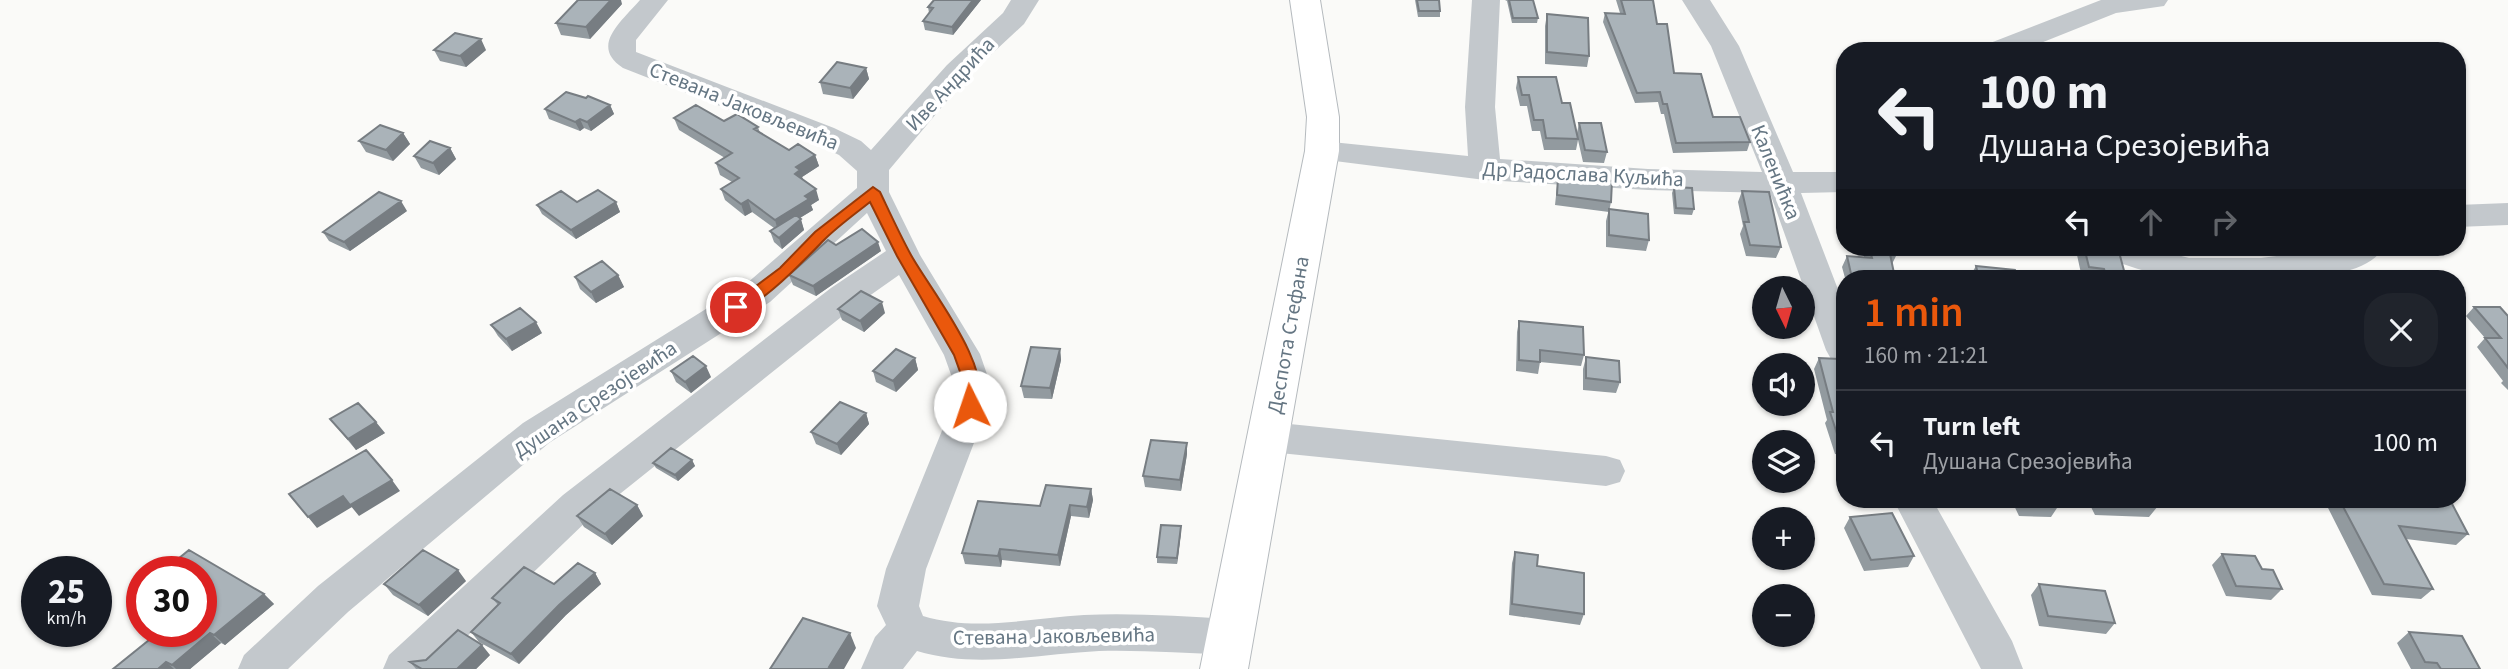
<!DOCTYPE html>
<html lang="en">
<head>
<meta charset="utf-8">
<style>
	body { margin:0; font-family:"Source Sans 3",sans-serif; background:#20242c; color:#f1f3f6; height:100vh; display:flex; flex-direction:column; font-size:26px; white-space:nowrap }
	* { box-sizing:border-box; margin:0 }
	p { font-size:23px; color:#9ea1a6 }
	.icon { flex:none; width:38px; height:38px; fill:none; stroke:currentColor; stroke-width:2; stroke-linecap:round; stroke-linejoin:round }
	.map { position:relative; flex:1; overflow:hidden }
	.drawer { position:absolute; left:1836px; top:270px; width:630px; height:238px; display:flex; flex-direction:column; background:#171b24; border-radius:28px; box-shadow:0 2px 5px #0004 }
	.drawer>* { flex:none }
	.banner { position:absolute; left:1836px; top:42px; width:630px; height:214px; border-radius:28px; box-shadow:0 2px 5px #0004; background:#171b24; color:#f1f3f6; overflow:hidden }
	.needle { width:46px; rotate:175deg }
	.tools { position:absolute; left:1752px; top:276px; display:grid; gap:14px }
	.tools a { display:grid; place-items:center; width:63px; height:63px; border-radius:50%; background:#171b24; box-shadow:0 2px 5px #0004; font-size:35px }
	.speed { position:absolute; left:21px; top:556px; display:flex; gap:14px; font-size:35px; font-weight:700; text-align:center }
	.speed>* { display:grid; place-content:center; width:91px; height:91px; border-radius:50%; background:#171b24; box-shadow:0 2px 5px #0004; line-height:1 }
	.speed small { font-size:18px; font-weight:400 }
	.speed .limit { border:10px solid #d22; background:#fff; color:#111 }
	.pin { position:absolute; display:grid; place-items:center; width:60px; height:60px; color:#fff; margin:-30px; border:4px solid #fff; border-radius:50%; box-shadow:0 2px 7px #0007 }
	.me { position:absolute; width:77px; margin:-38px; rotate:356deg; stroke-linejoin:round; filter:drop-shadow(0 0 5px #0008) }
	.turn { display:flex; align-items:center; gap:24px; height:147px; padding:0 28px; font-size:32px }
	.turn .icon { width:91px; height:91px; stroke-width:2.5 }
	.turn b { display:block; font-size:49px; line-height:60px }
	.lanes { display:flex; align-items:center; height:66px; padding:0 28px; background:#0003; justify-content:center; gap:35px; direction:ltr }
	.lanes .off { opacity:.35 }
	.round { display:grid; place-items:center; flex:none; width:74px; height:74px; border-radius:28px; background:#20242c }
	.headline { display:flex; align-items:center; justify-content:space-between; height:119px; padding:0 28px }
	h1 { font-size:42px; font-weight:600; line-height:52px; color:#ea580c }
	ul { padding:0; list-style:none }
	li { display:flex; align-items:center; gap:21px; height:105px; padding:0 28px; border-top:2px solid #363941 }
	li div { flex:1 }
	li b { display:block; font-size:26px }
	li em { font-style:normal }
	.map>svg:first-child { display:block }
</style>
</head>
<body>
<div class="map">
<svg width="2508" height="669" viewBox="0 0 2508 669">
	<rect width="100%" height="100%" fill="#fafaf8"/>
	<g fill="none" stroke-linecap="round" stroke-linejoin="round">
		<g stroke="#b5babe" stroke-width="2">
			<path id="major" d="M1290,0H1320L1339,117V151L1248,669H1200L1305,151L1307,117Z"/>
		</g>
		<path fill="#c3c8cc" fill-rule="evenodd" d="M640,0H668L636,40V52L834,128L861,141L871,150L947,65L1003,13L1011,0H1039L1024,24L967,77L889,170V192L920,255L980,354L990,383L988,406L926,569L919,606L923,616C975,632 1031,618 1084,615C1132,613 1181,616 1229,619L1244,624L1250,637L1244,650L1229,655C1186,653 1142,650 1099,651C1038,654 976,669 917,651L903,669H861L875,637L886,625L877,606L886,569L952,406L954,383L944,355L899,275L855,306L591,517L433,669H383L389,655L563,495L831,288L886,251L867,213L770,302L549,443L348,612L288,669H238L244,655L318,586L523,423L746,284L857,188V171L839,155L812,142L623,68C589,46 622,21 640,0Z
			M1472,0H1500L1495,107L1500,159L1648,169L1762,172L1711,46L1682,0H1710L1739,46L1793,172H1844V192L1801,193L1844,305V363L1831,359L1826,350L1770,193L1648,190L1485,180L1311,158L1307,151L1311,144L1322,141L1468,156L1465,107Z
			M2101,0H2168L2164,6L2116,13L2021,51H1981L1985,45Z
			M2508,203V225L2457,227V205Z
			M2091,247H2147L2189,258H2261L2343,247H2384C2362,285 2271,278 2232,278C2214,278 2196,280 2178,278C2151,275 2122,263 2095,255Z
			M1269,422L1606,456L1620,460L1625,471L1620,482L1606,486L1269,452L1256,447L1250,437L1256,427Z
			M1893,499H1932L2012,641L2023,669H1981Z"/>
		<use href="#major" fill="#fff" fill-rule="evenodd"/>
	</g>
	<path fill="#929a9f" d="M981,0L953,35L925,30L923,21L929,13L928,7Z
		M1415,0H1439L1440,11V17H1418Z
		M1505,0H1533L1538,18L1537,23H1512L1507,1Z
		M1616,0H1653L1657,24L1674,73L1713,117L1750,142L1747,151L1673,153L1664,114H1661L1658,102L1635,103L1603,22L1605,13H1620Z
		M622,4L590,39L561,35L556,23Z
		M1547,14L1589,56L1587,67L1545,64V26Z
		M434,50H486L466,67L440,61Z
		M866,68L869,79L853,99L823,94L820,82Z
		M1518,77L1562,103L1577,133L1579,123L1607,152L1604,163L1583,162L1578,140L1576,150H1544L1540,131H1532L1527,106H1520L1516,88Z
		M586,98L610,105L614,114L591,131L584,128L580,131L549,119L545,109Z
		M674,118L724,121L758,127L760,133L789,150L815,155L819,166L802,177L803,180L819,200L811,205L813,210L800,218L804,230L782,249L774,242L770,231L774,228L752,212L745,216L725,200L721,189L732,182L720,175L716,163L725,158L679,130Z
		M403,133L410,144L393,161L366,152L359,141Z
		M450,148L456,159L439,175L421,168L414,156Z
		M1558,177L1611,202L1609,212L1555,205Z
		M1674,187L1694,209L1692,215L1674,214L1672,193Z
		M1742,191L1781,247L1776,258L1746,256L1740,234L1743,226L1738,202Z
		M577,202H616L620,212L576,239L542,214L537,205Z
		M1609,209L1649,240L1646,251L1606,247V221Z
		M407,211L350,251L329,241L323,232Z
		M836,245L881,251L816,296L793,285L789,275Z
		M1862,247H1897V254L1892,264L1895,278H1845L1842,267L1847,256L1864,257Z
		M2081,247H2098L2126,278H2082L2077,255Z
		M2288,247H2322L2293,251Z
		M1976,266L2018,278H1971L1970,276Z
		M618,275L624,287L596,303L580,289L575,277Z
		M2474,307L2508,316V390L2501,383L2503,381L2477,347L2485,338L2466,316Z
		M838,309L885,313L864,332L842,320Z
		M1519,321L1584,355L1581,366L1540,362L1538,374L1516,371L1517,332Z
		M491,325L542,333L512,351L498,336Z
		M1060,349L1061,360L1052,399L1024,398L1021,386Z
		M1586,357L1620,382L1616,393L1583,390V369Z
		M915,358L918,370L896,392L876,382L873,371Z
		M1819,358L1844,380V455L1835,454L1825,423L1827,420L1814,369Z
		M671,371L711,377L691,393L676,382Z
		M866,413L869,424L841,455L816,444L811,432Z
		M330,419L385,433L356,450Z
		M1187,443V454L1181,491L1145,487L1143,476Z
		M692,460L695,466L678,481L656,468L653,463Z
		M1091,489L1093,500L1089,518L1071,516L1060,566L1002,560L1001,567L965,564L962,553L1040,506Z
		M2011,499H2056L2059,505L2051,517L2019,516Z
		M2087,499H2155L2158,506L2149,517L2095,515Z
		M2324,499H2439L2468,534L2456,545L2406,539L2433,589L2421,599L2372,595L2324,500Z
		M637,505L643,516L612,545L584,527L577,516Z
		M1850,517L1914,556L1908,567L1864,571L1844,528Z
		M1181,526V532L1177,564L1157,563V557Z
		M1515,552L1537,566L1584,614L1580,625L1509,615L1512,563Z
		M2222,554L2262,569L2282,589L2271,600L2226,596L2212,565Z
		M595,573L601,584L566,615L519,664L479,642L471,632L498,605L492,598L554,584Z
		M466,581L428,616L393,595L384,584Z
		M2039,584L2115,623L2106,634L2039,626L2031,595Z
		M264,594L274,604L225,645L221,643L190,669H113Z
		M2409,632L2480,669H2411L2397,643Z
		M490,655L476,669H416L410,662Z"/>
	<path fill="#777d82" d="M611,0H621L622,4L590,39L586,27Z
		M973,0H981L953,35L952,27Z
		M481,39L486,50L466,67L460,56Z
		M866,68L869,79L853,99L850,88Z
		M610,105L614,114L591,131L587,122Z
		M580,119L584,128L580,131L575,122Z
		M403,133L410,144L393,161L386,150Z
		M450,148L456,159L439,175L433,163Z
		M815,155L819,166L802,177L804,181L795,174L796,167Z
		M816,189L819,200L811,205L813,210L778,231L775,220L805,196Z
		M748,200L752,212L745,216L741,204Z
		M401,201L407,211L350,251L344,242Z
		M616,202L620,212L576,239L571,230Z
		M801,219L804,230L782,249L779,238Z
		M878,242L881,251L816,296L813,286Z
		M618,275L624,287L596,303L591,292Z
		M882,302L885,313L864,332L860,321Z
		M536,322L542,333L512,351L506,339Z
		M1060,349L1061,360L1052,399L1050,388Z
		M915,358L918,370L896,392L893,381Z
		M706,366L711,377L691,393L685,382Z
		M866,413L869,424L841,455L837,444Z
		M376,422L385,433L356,450L348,439Z
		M1187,443V454L1181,491L1180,480Z
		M692,460L695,466L678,481L675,475Z
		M392,480L400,491L359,516L350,505Z
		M1091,489L1093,500L1089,518L1087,507Z
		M343,496L352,507L317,528L308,517Z
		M637,505L643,516L612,545L605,534Z
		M1070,505L1071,516L1060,566L1058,555Z
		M1181,526V532L1177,564V558Z
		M1000,549L1002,560L1001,567L998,556Z
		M458,570L466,581L428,616L419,605Z
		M595,573L601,584L566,615L519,664L511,654L559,605Z
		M101,583L107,588L96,597V587Z
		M264,594L274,604L225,645L214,635Z
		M210,633L221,643L190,669H176L172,665Z
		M850,633L856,648L844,669H830L829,667Z
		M482,645L490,655L476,669H457Z
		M166,662L174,669H158Z"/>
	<path fill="#aab3b9" stroke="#777d82" stroke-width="2" d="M578,0H611L586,27L556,23Z
		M934,0H973L952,27L923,21L933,8L928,7Z
		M1417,0H1439L1440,11H1419Z
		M1509,0H1533L1538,18H1513Z
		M1621,0H1653L1657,24H1667L1674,73L1701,74L1713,117H1740L1750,142L1676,143L1667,104H1663L1660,92L1637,93L1605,13L1625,14Z
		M1547,14L1588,18L1589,56L1547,52Z
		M455,33L481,39L460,56L434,50Z
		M1920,48L1922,51H1908Z
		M837,62L866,68L850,88L820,82Z
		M1518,77H1556L1562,103H1570L1578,139L1546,138L1543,120H1534L1529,95H1522Z
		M566,92L586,98L588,96L610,105L587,122L580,119L575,122L545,109Z
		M696,105L724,121L737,114L758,127L754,129L789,150L798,144L815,155L796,167L800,170L795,174L816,189L805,196L809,199L775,220L748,200L741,204L721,189L739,178L716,163L732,153L674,118Z
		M1579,123H1601L1607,152L1585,150Z
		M380,125L403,133L386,150L359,141Z
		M430,141L450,148L433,163L414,156Z
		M1558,177L1612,181L1611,202L1557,195Z
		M1674,187L1692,188L1694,209L1676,208Z
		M598,190L616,202L571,230L537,205L561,191L577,202Z
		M1742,191L1769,192L1781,247L1750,245L1744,222H1749Z
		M379,192L401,201L344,242L323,232Z
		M1609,209L1648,214L1649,240L1609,235Z
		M796,215L801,219L779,238L770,231Z
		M862,229L878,242L813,286L789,275L828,240L836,245Z
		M1869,247H1897V254H1890L1895,278H1852L1847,256L1872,258Z
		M2084,247H2098L2119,252L2126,278H2107L2104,269L2089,267Z
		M602,261L618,275L591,292L575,277Z
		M1976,266L2015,270L2018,278H1979Z
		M861,291L882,302L860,321L838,309Z
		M2474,307H2500L2508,316V368L2485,338H2501Z
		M520,308L536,322L506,339L491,325Z
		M1519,321L1583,327L1584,355L1540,350V362L1519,360Z
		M1031,347L1060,349L1050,388L1021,386Z
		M896,349L915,358L893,381L873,371Z
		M693,356L706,366L685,382L671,371Z
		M1586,357L1619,361L1620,382L1586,378Z
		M1819,358L1839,359L1844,380V443H1840L1830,412H1833Z
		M840,402L866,413L837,444L811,432Z
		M358,403L376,422L348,439L330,419Z
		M1151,440L1187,443L1180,480L1143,476Z
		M671,448L692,460L675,475L653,463Z
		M366,450L392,480L350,505L343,496L308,517L289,494Z
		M1046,485L1091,489L1087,507L1070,505L1058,555L1000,549L998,556L962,553L978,501L1040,506Z
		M610,489L637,505L605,534L577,516Z
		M2024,499H2056L2059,505H2026Z
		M2100,499H2155L2158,506L2103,504Z
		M2339,499H2439L2450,500L2468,534L2399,526L2433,589L2384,584Z
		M1892,513L1914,556L1871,560L1850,517Z
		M1161,525L1181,526L1177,558L1157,557Z
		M189,550L264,594L214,635L210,633L172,665L166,662L158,669H113L159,632H201V572H162Z
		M423,550L458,570L419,605L384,584Z
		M1515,552L1538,555L1537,566L1584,573V614L1512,604Z
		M2222,554L2255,556L2262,569L2273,570L2282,589L2236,586Z
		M578,563L595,573L559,605L511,654L471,632L500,603L492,598L524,567L554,584Z
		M96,580L101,583L96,587Z
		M2039,584L2105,591L2115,623L2048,616Z
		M803,618L850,633L829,667L834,669H770Z
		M458,630L482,645L457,669H422L410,662L426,660Z
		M2409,632L2462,636L2480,669H2441L2437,663L2425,662Z"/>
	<path fill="#ea580c" stroke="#983908" stroke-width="2" d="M873,187L880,192C890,213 900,235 911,255C931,291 997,371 976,411H964L962,406L964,383L954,355L897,256L870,202C855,214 838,226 824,240C808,256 752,317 730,311L728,307L780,268L815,232Z"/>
	<g text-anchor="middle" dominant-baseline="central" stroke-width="7" stroke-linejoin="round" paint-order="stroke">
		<g font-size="21" fill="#657683" stroke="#fff">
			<text transform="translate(950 84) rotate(-47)">Иве Андрића</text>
			<text transform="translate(744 106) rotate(22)">Стевана Јаковљевића</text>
			<text transform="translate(1776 172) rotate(68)">Каленићка</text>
			<text transform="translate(1583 174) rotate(3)">Др Радослава Куљића</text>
			<text transform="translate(1288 335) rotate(-80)">Деспота Стефана</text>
			<text transform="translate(595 399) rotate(-34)">Душана Срезојевића</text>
			<text transform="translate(1054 636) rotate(-1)">Стевана Јаковљевића</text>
		</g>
	</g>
</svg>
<div class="tools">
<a><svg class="needle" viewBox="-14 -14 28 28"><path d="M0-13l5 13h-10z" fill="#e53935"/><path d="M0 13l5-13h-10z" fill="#9ea1a6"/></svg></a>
<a><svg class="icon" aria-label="sound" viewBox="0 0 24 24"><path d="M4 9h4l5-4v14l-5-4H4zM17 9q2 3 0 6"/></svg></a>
<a><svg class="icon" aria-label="layers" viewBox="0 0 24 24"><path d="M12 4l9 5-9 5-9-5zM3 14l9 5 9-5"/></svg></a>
<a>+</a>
<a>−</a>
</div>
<div class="speed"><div>25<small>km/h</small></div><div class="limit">30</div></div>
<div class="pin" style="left:736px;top:307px;background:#d93025"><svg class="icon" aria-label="arrive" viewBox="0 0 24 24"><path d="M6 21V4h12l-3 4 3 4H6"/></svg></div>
<svg class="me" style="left:970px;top:406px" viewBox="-20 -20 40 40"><circle r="19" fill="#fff"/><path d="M0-13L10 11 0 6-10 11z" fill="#ea580c"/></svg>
<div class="banner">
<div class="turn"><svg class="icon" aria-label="left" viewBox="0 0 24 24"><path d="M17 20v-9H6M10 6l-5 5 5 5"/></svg><div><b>100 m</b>Душана Срезојевића</div></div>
<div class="lanes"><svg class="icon" aria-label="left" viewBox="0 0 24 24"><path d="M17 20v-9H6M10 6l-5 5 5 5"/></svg><svg class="icon off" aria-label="ahead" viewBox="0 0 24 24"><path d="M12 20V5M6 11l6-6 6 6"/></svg><svg class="icon off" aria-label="right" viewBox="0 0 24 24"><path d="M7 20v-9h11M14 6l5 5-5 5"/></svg></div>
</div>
<section class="drawer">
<div class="headline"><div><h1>1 min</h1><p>160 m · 21:21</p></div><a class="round"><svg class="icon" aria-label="close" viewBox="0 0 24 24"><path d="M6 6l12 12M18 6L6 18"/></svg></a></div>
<ul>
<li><svg class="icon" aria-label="left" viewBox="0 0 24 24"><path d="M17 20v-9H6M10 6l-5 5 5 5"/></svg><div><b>Turn left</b><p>Душана Срезојевића</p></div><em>100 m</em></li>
</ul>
</section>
</div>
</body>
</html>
